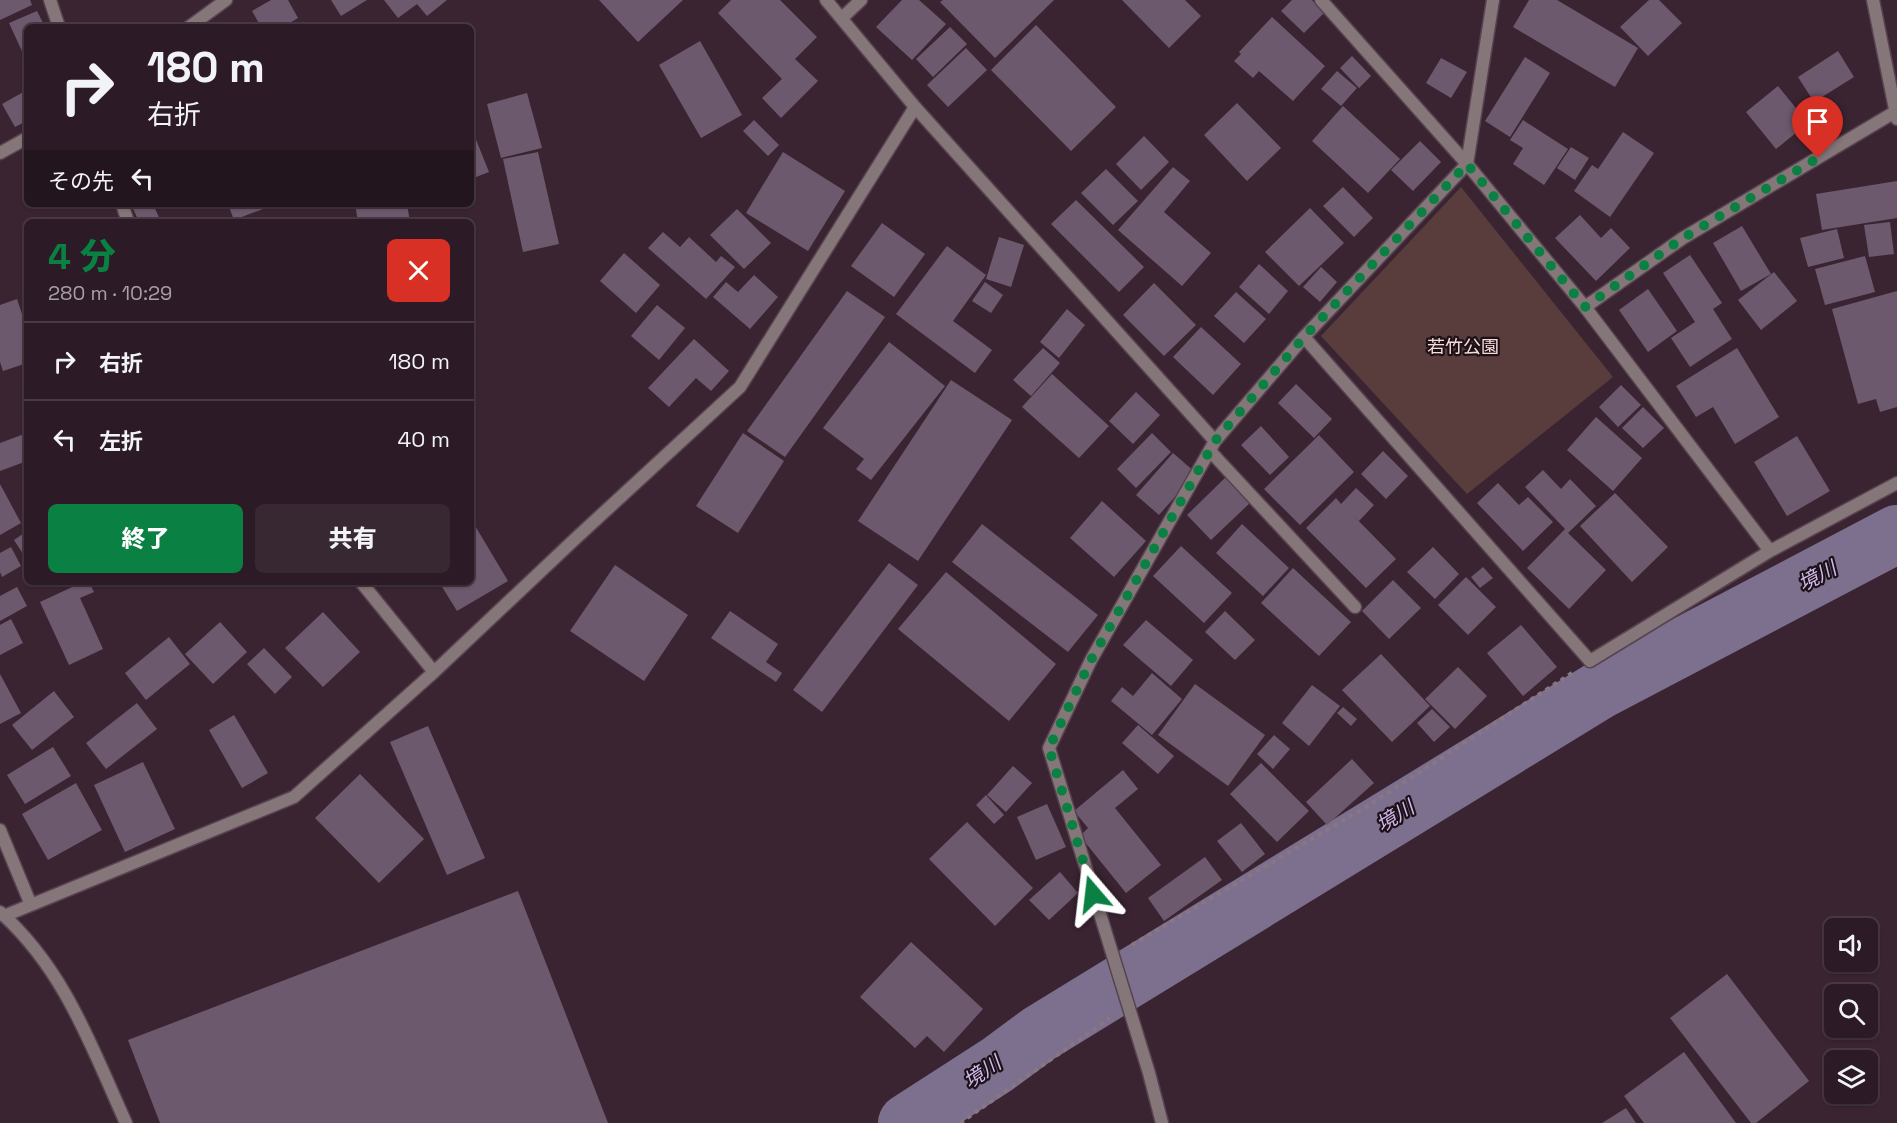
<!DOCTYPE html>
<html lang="ja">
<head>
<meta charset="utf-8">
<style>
	body { margin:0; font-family:"Space Grotesk","Noto Sans JP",sans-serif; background:#382832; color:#f1f3f6; height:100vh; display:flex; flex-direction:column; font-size:22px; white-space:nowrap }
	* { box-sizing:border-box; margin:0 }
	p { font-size:20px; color:#a6a1a7 }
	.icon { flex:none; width:33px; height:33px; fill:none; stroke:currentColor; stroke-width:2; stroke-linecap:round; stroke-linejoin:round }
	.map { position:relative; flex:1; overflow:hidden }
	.drawer { position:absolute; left:24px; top:219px; width:450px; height:366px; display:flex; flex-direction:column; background:#2c1b26; border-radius:9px; box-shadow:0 2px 4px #0004,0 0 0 2px #483943 }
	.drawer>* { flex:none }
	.top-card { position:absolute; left:24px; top:24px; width:450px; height:183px; border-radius:9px; box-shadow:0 2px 4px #0004,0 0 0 2px #483943; background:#2c1b26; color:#f1f3f6; overflow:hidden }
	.controls { position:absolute; left:1824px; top:918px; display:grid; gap:12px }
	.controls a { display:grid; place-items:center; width:54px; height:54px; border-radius:9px; background:#2c1b26; box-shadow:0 2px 4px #0004,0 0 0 2px #483943; font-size:30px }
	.pin { position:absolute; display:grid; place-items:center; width:51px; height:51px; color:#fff; margin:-62px -26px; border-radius:50% 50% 50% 0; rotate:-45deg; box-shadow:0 0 6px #0007 }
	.pin .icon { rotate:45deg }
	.me { position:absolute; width:66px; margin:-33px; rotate:343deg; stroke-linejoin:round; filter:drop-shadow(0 0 4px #0008) }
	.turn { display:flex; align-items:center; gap:21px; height:126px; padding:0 24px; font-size:27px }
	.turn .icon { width:78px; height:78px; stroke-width:2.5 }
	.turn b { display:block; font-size:42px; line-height:51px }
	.then { display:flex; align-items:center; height:57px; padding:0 24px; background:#0003; gap:12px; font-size:22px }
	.round { display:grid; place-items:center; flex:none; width:63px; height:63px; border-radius:9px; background:#382832 }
	.headline { display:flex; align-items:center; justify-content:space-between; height:102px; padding:0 24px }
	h1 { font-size:36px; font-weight:800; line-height:45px; color:#0b8043 }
	.primary-button { display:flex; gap:12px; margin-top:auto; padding:12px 24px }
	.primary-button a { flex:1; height:69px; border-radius:9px; background:#0b8043; color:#fff; font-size:24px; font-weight:800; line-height:69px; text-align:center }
	.primary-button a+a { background:#382832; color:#f1f3f6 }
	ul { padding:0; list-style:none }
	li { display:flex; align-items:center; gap:18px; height:78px; padding:0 24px; border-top:2px solid #483943 }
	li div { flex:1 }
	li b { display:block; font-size:22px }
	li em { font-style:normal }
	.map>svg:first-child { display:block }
</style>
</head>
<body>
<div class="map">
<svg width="1897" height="1123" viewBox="0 0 1897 1123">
	<rect width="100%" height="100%" fill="#3b2432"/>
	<path fill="#583d3c" d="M1461,187L1613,377L1467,494L1321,336Z"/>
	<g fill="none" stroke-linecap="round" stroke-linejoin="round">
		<path stroke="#7d6f8e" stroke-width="58" d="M907,1123L997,1065L1039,1034L1600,690L1897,534"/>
	</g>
	<path fill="#6d596d" d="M0,0H30L32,5L0,20Z
		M271,0H288L298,18L283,27H261L252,11Z
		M331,0H367L341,16Z
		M384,0H447L427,16L417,4L398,18Z
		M599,0H683L638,42Z
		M731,0H780L817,37L795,59L818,81L781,118L762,98L782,79L718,13Z
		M902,0H919L946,24L912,60L876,27Z
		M943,0H1054L995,58L940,2Z
		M1122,0H1185L1201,16L1169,48Z
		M1292,0H1312L1324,13L1304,33L1281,11Z
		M1529,0H1557L1638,48L1615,87L1513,27Z
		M1649,0H1659L1682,23L1648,56L1620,27Z
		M37,11L45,27H27V62L9,23Z
		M1272,17L1325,66L1293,101L1259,71L1253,78L1234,61L1241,54L1239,52Z
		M1036,25L1116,107L1071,151L991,70Z
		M950,27L967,44L933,77L916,59Z
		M700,41L742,115L701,138L659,65Z
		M966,48L987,70L948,107L927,85Z
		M1838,51L1854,77L1814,102L1798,77Z
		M1352,56L1371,76L1359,88L1340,68Z
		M1525,57L1550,73L1510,137L1485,121Z
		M1441,58L1467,72L1451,98L1426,83Z
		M1337,71L1357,88L1341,106L1321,89Z
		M1778,86L1808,123L1776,149L1746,112Z
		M27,90V121L15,127L2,104Z
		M527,93L542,148L501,158L487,104Z
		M1237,103L1281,148L1247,181L1204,135Z
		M1343,106L1400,159L1368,193L1312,141Z
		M754,120L779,145L768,156L743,131Z
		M1523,120L1568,149L1544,185L1513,164L1523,148L1510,140Z
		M471,127L489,172L471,179Z
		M1623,132L1654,153L1610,217L1574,191L1592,165L1598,169Z
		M1144,136L1169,162L1141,190L1116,164Z
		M1420,141L1441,162L1413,191L1391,170Z
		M1571,147L1589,158L1575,180L1557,168Z
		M538,152L559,244L523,252L503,159Z
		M783,152L845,191L808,251L746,213Z
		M1173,167L1190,181L1164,212L1211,253L1182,286L1118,230Z
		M1106,169L1138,201L1113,225L1081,193Z
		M1897,181V218L1822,230L1816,194Z
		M1343,187L1373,218L1354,237L1323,206Z
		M1076,200L1144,267L1119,292L1051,224Z
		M131,204H153L161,222H139Z
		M228,204H276L234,220Z
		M355,204H407L410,222H358Z
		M1310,208L1344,243L1299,286L1265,252Z
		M737,209L771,243L744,269L710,235Z
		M1580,215L1601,238L1611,228L1630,248L1596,281L1555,238Z
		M1890,222L1894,254L1869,257L1864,225Z
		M882,223L925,254L894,297L851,266Z
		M1742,226L1771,274L1741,291L1713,243Z
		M1837,229L1844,258L1808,267L1800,238Z
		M663,232L680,247L689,237L716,262L721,256L735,267L706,299L648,248Z
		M999,237L1024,245L1011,287L986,279Z
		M947,246L986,275L953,321L992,350L975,373L896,314Z
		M624,253L660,285L636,313L600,281Z
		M1690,255L1722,303L1713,309L1732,339L1690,367L1671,338L1695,322L1663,273Z
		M1865,256L1875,292L1825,305L1815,269Z
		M1259,264L1288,291L1269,314L1239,287Z
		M1321,267L1337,282L1320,302L1303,287Z
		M1774,272L1797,301L1761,330L1738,300Z
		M754,275L778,297L750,329L713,297L726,282L738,292Z
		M985,282L1003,295L991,313L972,301Z
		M1154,283L1196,325L1164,356L1123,315Z
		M1648,289L1677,331L1648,352L1619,310Z
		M847,291L885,317L785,457L747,431Z
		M1897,291V407L1880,412L1876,399L1858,404L1832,309Z
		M1236,292L1266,319L1244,343L1214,316Z
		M17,299L27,329V363L3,371L0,362V305Z
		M657,305L685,328L659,360L631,336Z
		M1067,309L1085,325L1059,358L1040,342Z
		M1201,327L1241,364L1213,395L1173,357Z
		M694,339L729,371L711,391L696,378L669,407L648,388Z
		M889,342L945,386L871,480L856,469L864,459L823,428Z
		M1043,348L1060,363L1031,396L1013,380Z
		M1737,348L1779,417L1735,444L1713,407L1696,417L1676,386Z
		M1052,374L1109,426L1079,458L1022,407Z
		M951,380L1012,420L918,561L858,521Z
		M1296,384L1332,419L1314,438L1278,403Z
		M1621,385L1641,405L1618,427L1599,407Z
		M1136,392L1160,415L1133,444L1109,421Z
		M1643,407L1664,428L1643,448L1622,428Z
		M1596,417L1642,458L1613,491L1567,450Z
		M1261,426L1289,457L1270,475L1241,445Z
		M27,433V461L0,471V443Z
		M743,433L784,461L738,533L696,506Z
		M1152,433L1171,452L1136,488L1117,469Z
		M1319,435L1354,472L1300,525L1264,489Z
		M1797,436L1830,491L1787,516L1754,462Z
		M1383,451L1408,476L1386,499L1361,474Z
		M1173,453L1196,473L1159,515L1136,495Z
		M1543,470L1561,489L1570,479L1596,506L1568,533L1606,570L1569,609L1527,568L1565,529L1525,487Z
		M1227,476L1252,501L1211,540L1187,515Z
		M1498,483L1519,505L1528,497L1553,522L1523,551L1477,503Z
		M0,484L21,523L0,535Z
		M1356,488L1374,505L1359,521L1345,507L1396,559L1366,588L1306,528L1336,498L1341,504Z
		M1615,493L1668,547L1632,582L1580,526Z
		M1102,501L1146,541L1114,577L1070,538Z
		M471,519L508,581L457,611L439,582H471Z
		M982,524L1098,615L1068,652L952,562Z
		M1242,524L1289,568L1263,596L1216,553Z
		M27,531V560L14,540Z
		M1181,546L1232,593L1204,623L1153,576Z
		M11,547L21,566L2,577L0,572V553Z
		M1433,547L1459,574L1435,599L1407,572Z
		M889,563L918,585L822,712L793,690Z
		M615,565L688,615L644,681L570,631Z
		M1483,567L1493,578L1480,588L1471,577Z
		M1293,568L1351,622L1319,656L1261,603Z
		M946,572L1056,664L1009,721L898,629Z
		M1466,577L1496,607L1468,635L1438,605Z
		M1393,580L1421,608L1389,639L1362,611Z
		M83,582H89L94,592L80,598L103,649L69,665L40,602Z
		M17,587L27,606L0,621V596Z
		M730,611L778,644L766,662L782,673L776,682L711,638Z
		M1225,611L1255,640L1235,660L1205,632Z
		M323,612L360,652L323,687L285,648Z
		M11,619L23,643L0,655V625Z
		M1146,620L1193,660L1171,686L1123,645Z
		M220,622L247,652L213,684L185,654Z
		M1521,625L1557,667L1523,696L1487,653Z
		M169,637L190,664L146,700L125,673Z
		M264,648L292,677L275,694L247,664Z
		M1381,654L1430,706L1392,742L1342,690Z
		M1458,667L1487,696L1455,729L1425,699Z
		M1152,673L1182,699L1152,735L1111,701L1122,687L1133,696Z
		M0,674L21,713L0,724Z
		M1195,684L1265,735L1228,786L1158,735Z
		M1312,685L1340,706L1309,746L1282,723Z
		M54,691L74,717L32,750L12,725Z
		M137,703L157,729L106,769L86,743Z
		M1343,707L1357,719L1351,726L1337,713Z
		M1432,709L1450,727L1434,742L1417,723Z
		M234,715L268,773L242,788L209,730Z
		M1138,725L1174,756L1158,774L1122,743Z
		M428,726L485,858L447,875L390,742Z
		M1274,735L1290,749L1273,769L1257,754Z
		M53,747L71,776L25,804L7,775Z
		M1352,759L1374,783L1327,825L1306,802Z
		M143,762L175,829L125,852L94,785Z
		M1261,763L1309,811L1277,842L1230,794Z
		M1013,766L1032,783L1006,812L987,795Z
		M1123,770L1138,789L1115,808L1161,865L1126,893L1080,836L1088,828L1074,811Z
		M360,774L424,839L379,883L315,818Z
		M76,783L102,830L48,860L22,814Z
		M986,795L1004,815L994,824L976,805Z
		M1047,804L1066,847L1036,860L1017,817Z
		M967,822L1033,888L995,926L929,859Z
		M1241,823L1265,854L1242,872L1217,841Z
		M1205,857L1222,880L1164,921L1148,898Z
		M1060,872L1078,893L1049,920L1029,900Z
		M518,891L608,1123H160L128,1040Z
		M911,942L983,1009L944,1052L927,1036L915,1048L860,997Z
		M1727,974L1809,1081L1756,1123H1751L1670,1018Z
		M1684,1052L1736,1123H1644L1624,1096Z
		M1626,1108L1636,1123H1602Z"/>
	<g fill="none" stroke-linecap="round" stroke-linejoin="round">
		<g stroke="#58424f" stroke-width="15">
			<path id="minor" d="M50,0L59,27
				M826,0L915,107L1215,441
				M1321,0L1467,164L1585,307L1770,551L1897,483
				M842,18L861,0
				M189,27L226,0
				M0,153L27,138
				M122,204L128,222
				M1585,307L1683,238L1895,112
				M1304,337L1590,661L1770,551
				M1210,451L1355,607
				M361,582L434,672
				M0,830L31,905
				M0,912C65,970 91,1046 126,1123
				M4,916L294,797L434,672L575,539L740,387L915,107
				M1162,1123L1149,1073L1049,748L1091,660L1215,441L1304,337L1467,164L1493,0"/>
		</g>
		<g stroke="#58424f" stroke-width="15">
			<path id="tertiary" d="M1873,0L1897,119"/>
		</g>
		<path stroke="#8a7682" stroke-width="4" stroke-dasharray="4.5 4.5" stroke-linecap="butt" d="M1132,945L1366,807L1572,673
			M960,1123L1110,1018"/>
		<use href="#minor" stroke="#847679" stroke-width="12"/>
		<use href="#tertiary" stroke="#847679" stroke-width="12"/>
	</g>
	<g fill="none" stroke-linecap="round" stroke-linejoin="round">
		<path stroke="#0b8043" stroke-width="10" stroke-dasharray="0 18" d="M1093,894L1049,748L1091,660L1215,441L1304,337L1467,164L1585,307L1683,238L1818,158"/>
	</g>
	<g text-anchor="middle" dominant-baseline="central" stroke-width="4.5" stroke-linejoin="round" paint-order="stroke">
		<g font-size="18" fill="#f9dcda" stroke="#1c1117">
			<text x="1463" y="346">若竹公園</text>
		</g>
		<g font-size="20" font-style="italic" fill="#d2b9ef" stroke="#1c1117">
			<text transform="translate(1817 576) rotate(-28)">境川</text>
			<text transform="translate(1395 816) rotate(-32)">境川</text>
			<text transform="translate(982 1072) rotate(-34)">境川</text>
		</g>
	</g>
</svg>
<div class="controls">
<a><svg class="icon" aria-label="sound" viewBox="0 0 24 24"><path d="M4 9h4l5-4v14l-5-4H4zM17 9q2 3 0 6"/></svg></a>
<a><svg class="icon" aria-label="search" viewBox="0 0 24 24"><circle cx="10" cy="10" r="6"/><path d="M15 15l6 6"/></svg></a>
<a><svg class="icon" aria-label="layers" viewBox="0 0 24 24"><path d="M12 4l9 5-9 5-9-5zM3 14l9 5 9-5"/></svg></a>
</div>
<div class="pin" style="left:1818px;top:158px;background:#d93025"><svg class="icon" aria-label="arrive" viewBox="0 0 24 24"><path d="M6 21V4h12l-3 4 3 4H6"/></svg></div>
<svg class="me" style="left:1093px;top:894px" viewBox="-20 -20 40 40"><path d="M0-17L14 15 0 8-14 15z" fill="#0b8043" stroke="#fff" stroke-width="4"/></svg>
<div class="top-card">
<div class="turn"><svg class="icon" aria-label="right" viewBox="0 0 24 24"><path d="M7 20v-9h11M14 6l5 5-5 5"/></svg><div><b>180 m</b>右折</div></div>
<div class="then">その先<svg class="icon" aria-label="left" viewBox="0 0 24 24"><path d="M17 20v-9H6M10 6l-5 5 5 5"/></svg></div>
</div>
<section class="drawer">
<div class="headline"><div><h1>4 分</h1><p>280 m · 10:29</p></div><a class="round" style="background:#d93025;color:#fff"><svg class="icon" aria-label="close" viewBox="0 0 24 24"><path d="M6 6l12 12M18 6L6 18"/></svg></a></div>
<ul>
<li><svg class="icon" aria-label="right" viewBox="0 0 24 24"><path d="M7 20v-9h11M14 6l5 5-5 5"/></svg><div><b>右折</b></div><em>180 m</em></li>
<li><svg class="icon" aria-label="left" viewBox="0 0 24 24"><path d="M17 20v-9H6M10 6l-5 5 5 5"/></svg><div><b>左折</b></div><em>40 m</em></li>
</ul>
<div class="primary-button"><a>終了</a><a>共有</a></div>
</section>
</div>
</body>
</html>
